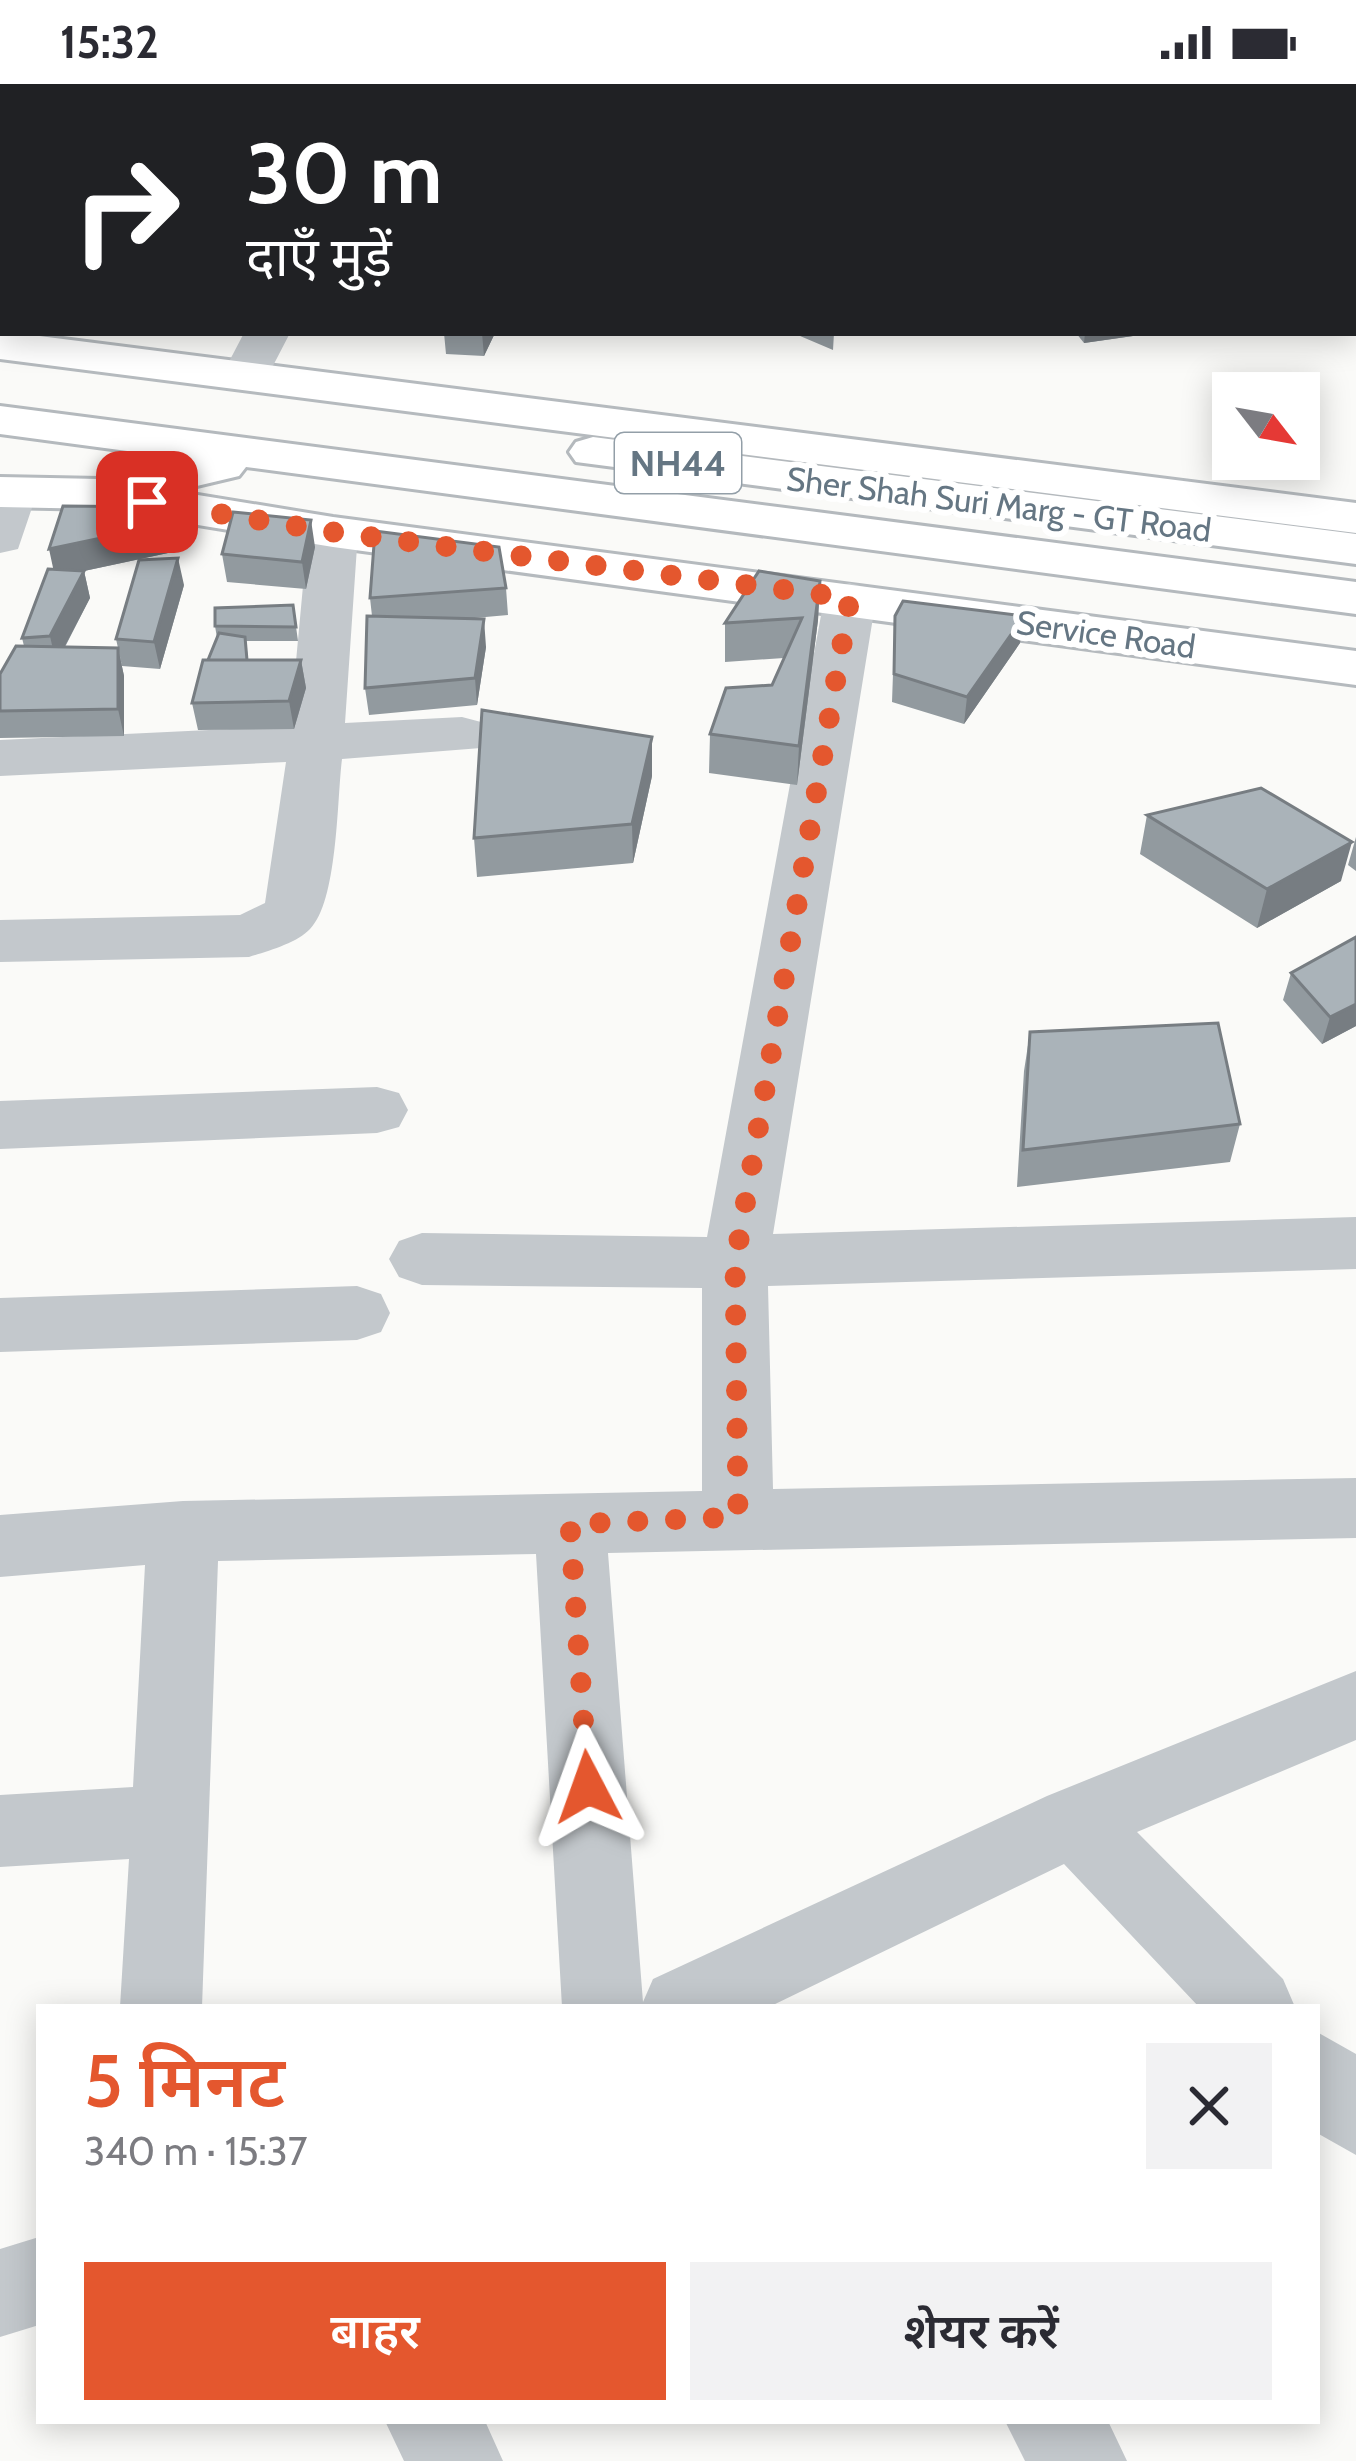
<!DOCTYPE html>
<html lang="hi">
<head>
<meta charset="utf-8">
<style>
	body { margin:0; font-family:Cabin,"Noto Sans Devanagari",sans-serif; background:#f2f2f3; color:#2b2b33; height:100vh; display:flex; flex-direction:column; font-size:45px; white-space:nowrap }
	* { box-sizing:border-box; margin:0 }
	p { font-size:39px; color:#7c7c81 }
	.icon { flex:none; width:66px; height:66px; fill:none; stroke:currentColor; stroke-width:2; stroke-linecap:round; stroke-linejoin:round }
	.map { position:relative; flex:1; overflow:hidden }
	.side { position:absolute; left:36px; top:1920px; width:1284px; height:420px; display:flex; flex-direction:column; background:#fff; border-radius:0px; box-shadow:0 6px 30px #0003 }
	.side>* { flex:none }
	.banner { position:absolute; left:0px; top:0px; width:1356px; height:252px; box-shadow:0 6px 30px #0003; background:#202124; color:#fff; overflow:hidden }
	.needle { width:78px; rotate:121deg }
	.fabs { position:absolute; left:1212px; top:288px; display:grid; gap:24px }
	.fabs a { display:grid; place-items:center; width:108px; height:108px; border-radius:0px; background:#fff; box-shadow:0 6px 30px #0003; font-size:60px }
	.pin { position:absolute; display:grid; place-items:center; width:102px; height:102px; color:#fff; margin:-51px; border-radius:24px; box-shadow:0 6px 18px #0006 }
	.me { position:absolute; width:132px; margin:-66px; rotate:356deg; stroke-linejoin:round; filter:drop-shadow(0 0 9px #0008) }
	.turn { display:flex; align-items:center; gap:42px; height:252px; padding:0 48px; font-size:54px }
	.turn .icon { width:156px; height:156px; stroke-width:2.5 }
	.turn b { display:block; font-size:84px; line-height:102px }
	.round { display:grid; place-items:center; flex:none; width:126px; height:126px; border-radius:0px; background:#f2f2f3 }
	.summary { display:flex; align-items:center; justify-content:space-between; height:204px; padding:0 48px }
	h1 { font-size:72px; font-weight:600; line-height:90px; color:#e4572e }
	.action { display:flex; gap:24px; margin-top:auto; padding:24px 48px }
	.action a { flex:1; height:138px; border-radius:0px; background:#e4572e; color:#fff; font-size:48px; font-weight:600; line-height:138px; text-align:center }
	.action a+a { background:#f2f2f3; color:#2b2b33 }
	.status { display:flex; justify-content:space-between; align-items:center; height:84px; padding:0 60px; background:#fff; direction:ltr }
	.status svg { height:33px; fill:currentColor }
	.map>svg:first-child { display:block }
</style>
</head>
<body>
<div class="status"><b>15:32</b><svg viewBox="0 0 49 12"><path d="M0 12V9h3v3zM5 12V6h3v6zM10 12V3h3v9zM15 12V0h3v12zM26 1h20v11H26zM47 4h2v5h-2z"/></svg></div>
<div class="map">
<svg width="1356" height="2377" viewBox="0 0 1356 2377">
	<rect width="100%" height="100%" fill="#fafaf8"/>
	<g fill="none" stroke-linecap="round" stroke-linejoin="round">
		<g stroke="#b5babe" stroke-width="6">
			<path id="primary" d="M0,247L1356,419V449L0,275Z
				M0,393L100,395L333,433L1356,567V601L333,463L100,425L0,423Z"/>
		</g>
		<g stroke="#b4b9bd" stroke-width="6">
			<path id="highway" d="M0,322L1356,498V530L246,383L239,392L100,425L82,421L75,410L82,399L187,375L0,350Z
				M593,353L1356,450V480L576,378L569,368L576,358Z"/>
		</g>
		<path fill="#c3c8cc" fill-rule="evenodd" d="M433,0H475L476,3H434Z
			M623,0H677L621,3Z
			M3,21V50L0,51V22Z
			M3,101V135L0,136V102Z
			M244,249H290L263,301H229L222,291Z
			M12,394L30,398L37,409L18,465L0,469V397Z
			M333,433L351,437L358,448L345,639L462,633L481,638L489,651L481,664L342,675C337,714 338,817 310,845C297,859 268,867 249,873L0,878V836L240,831L265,819L286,678L0,692V656L290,642L308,448L315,437Z
			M850,499L868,504L876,515L773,1150L1356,1133V1185L768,1202L773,1405L1356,1394V1454L608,1469L643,1918L653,1895L1047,1712L1356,1587V1656L1137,1748L1283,1895L1295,1923H1199L1064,1780L769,1923H562L536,1470L218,1477L202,1923H120L129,1775L0,1783V1711L133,1703L145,1481L0,1493V1431L183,1417L702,1407V1204L422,1201L399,1193L389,1175L399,1157L422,1149L707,1153L824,515L832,504Z
			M377,1003L399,1009L408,1026L399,1043L377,1049L0,1065V1017Z
			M357,1202L381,1210L390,1229L381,1248L357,1256L0,1268V1214Z
			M1317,1948L1356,1970V2071L1317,2049Z
			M39,2153V2241L0,2253V2165Z
			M385,2337H485L503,2377H404Z
			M1005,2337H1108L1127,2377H1025Z"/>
		<use href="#primary" fill="#fff" fill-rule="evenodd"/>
		<use href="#highway" fill="#fff" fill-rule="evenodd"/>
	</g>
	<path fill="#929a9f" d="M289,0H329L328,3H289Z
		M444,249H495L484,272L446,270Z
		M793,249H834L833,266Z
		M1076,249H1154L1084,259Z
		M168,450V469L84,487L90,514L65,563L118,564L124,592V652L0,654V590L24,562L22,554L53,485Z
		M315,463L306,505L227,498L222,470Z
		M820,497L818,536L797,701L709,689L710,650L772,601L784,574L725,578V539Z
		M184,501L160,585L122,582L116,555Z
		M506,504L508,531L463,535L486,563L477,621L369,631L365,604L372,532L370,514Z
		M293,521L298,557H246L248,576H301L306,604L294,645L198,646L192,619L217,554L215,542Z
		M895,532H1024L1020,559L964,640L892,618Z
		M652,692L633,779L477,793L474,754Z
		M1147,731L1341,797L1257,844L1140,770Z
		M1356,753V787L1348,781Z
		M1356,853V942L1322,960L1283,916L1291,889Z
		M1030,948L1240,1040L1230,1078L1017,1103L1024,987Z"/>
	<path fill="#777d82" d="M0,0L10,2L3,3V12L0,16Z
		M482,249H495L484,272Z
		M1085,249H1154L1084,259Z
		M163,423L168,450V469L84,487L90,514L56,579L50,552L55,493L49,465Z
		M311,436L315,463L306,505L302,478Z
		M178,474L184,501L160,585L154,558Z
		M820,497L818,536L797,701L799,662Z
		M1024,532L1020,559L964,640L967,613Z
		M484,535L486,563L477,621L475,594Z
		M118,564L124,592V652L118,625Z
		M301,576L306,604L294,645L289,617Z
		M652,653V692L633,779L632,740Z
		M1352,758L1341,797L1257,844L1267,805Z
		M1356,920V942L1322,960L1330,933Z"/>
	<path fill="#aab3b9" stroke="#777d82" stroke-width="3" d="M28,0H63L61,3H26Z
		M72,0H107L105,3H70Z
		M231,0H273L272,3H229Z
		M3,140V184H0V145Z
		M63,422L163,423V441L49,465Z
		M233,428L311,436L302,478L222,470Z
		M375,447L499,463L506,504L370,514Z
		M178,474L154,558L116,555L139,476Z
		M48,485L84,487L50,552L22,554Z
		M759,487L820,497L799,662L710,650L726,604L772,601L802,534L725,539Z
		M903,517L1024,532L967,613L894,590L895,532Z
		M293,521L296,543L215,542V524Z
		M367,532L484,535L475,594L365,604Z
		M219,549L245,553L247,576H208Z
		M16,562L118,564V625L0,627V590Z
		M203,576H301L289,617L192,619Z
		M482,626L652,653L632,740L474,754Z
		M1261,704L1352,758L1267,805L1147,731Z
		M1356,853V920L1330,933L1291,889Z
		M1218,939L1240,1040L1023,1066L1030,948Z"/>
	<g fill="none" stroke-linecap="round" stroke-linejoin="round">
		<path stroke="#e4572e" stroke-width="21" stroke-dasharray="0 37.8" d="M147,418L333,448L850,514L735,1179L738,1433L570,1440L588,1703"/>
	</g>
	<g text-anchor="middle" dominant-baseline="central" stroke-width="12" stroke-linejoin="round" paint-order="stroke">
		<g font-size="33" fill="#657683" stroke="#fff">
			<text transform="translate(999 420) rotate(7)">Sher Shah Suri Marg - GT Road</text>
			<text transform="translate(1106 550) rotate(8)">Service Road</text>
		</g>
		<rect fill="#fff" stroke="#939fa8" stroke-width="3" x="615" y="349" width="126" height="60" rx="9"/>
		<g font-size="36" font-weight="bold" fill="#657683">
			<text x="678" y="379">NH44</text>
		</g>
	</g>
</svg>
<div class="fabs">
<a><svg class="needle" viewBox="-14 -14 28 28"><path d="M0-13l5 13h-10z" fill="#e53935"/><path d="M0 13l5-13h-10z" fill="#7c7c81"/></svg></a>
</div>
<div class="pin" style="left:147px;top:418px;background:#d93025"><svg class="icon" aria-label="arrive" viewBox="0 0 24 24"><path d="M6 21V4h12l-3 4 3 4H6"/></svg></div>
<svg class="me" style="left:588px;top:1703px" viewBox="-20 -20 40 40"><path d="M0-17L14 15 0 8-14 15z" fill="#e4572e" stroke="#fff" stroke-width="4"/></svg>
<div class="banner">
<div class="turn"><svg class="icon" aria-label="right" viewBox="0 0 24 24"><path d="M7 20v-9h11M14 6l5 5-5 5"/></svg><div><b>30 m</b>दाएँ मुड़ें</div></div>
</div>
<section class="side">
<div class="summary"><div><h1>5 मिनट</h1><p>340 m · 15:37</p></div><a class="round"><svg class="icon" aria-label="close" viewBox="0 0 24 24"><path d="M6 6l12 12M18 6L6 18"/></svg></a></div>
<div class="action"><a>बाहर</a><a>शेयर करें</a></div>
</section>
</div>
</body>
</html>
